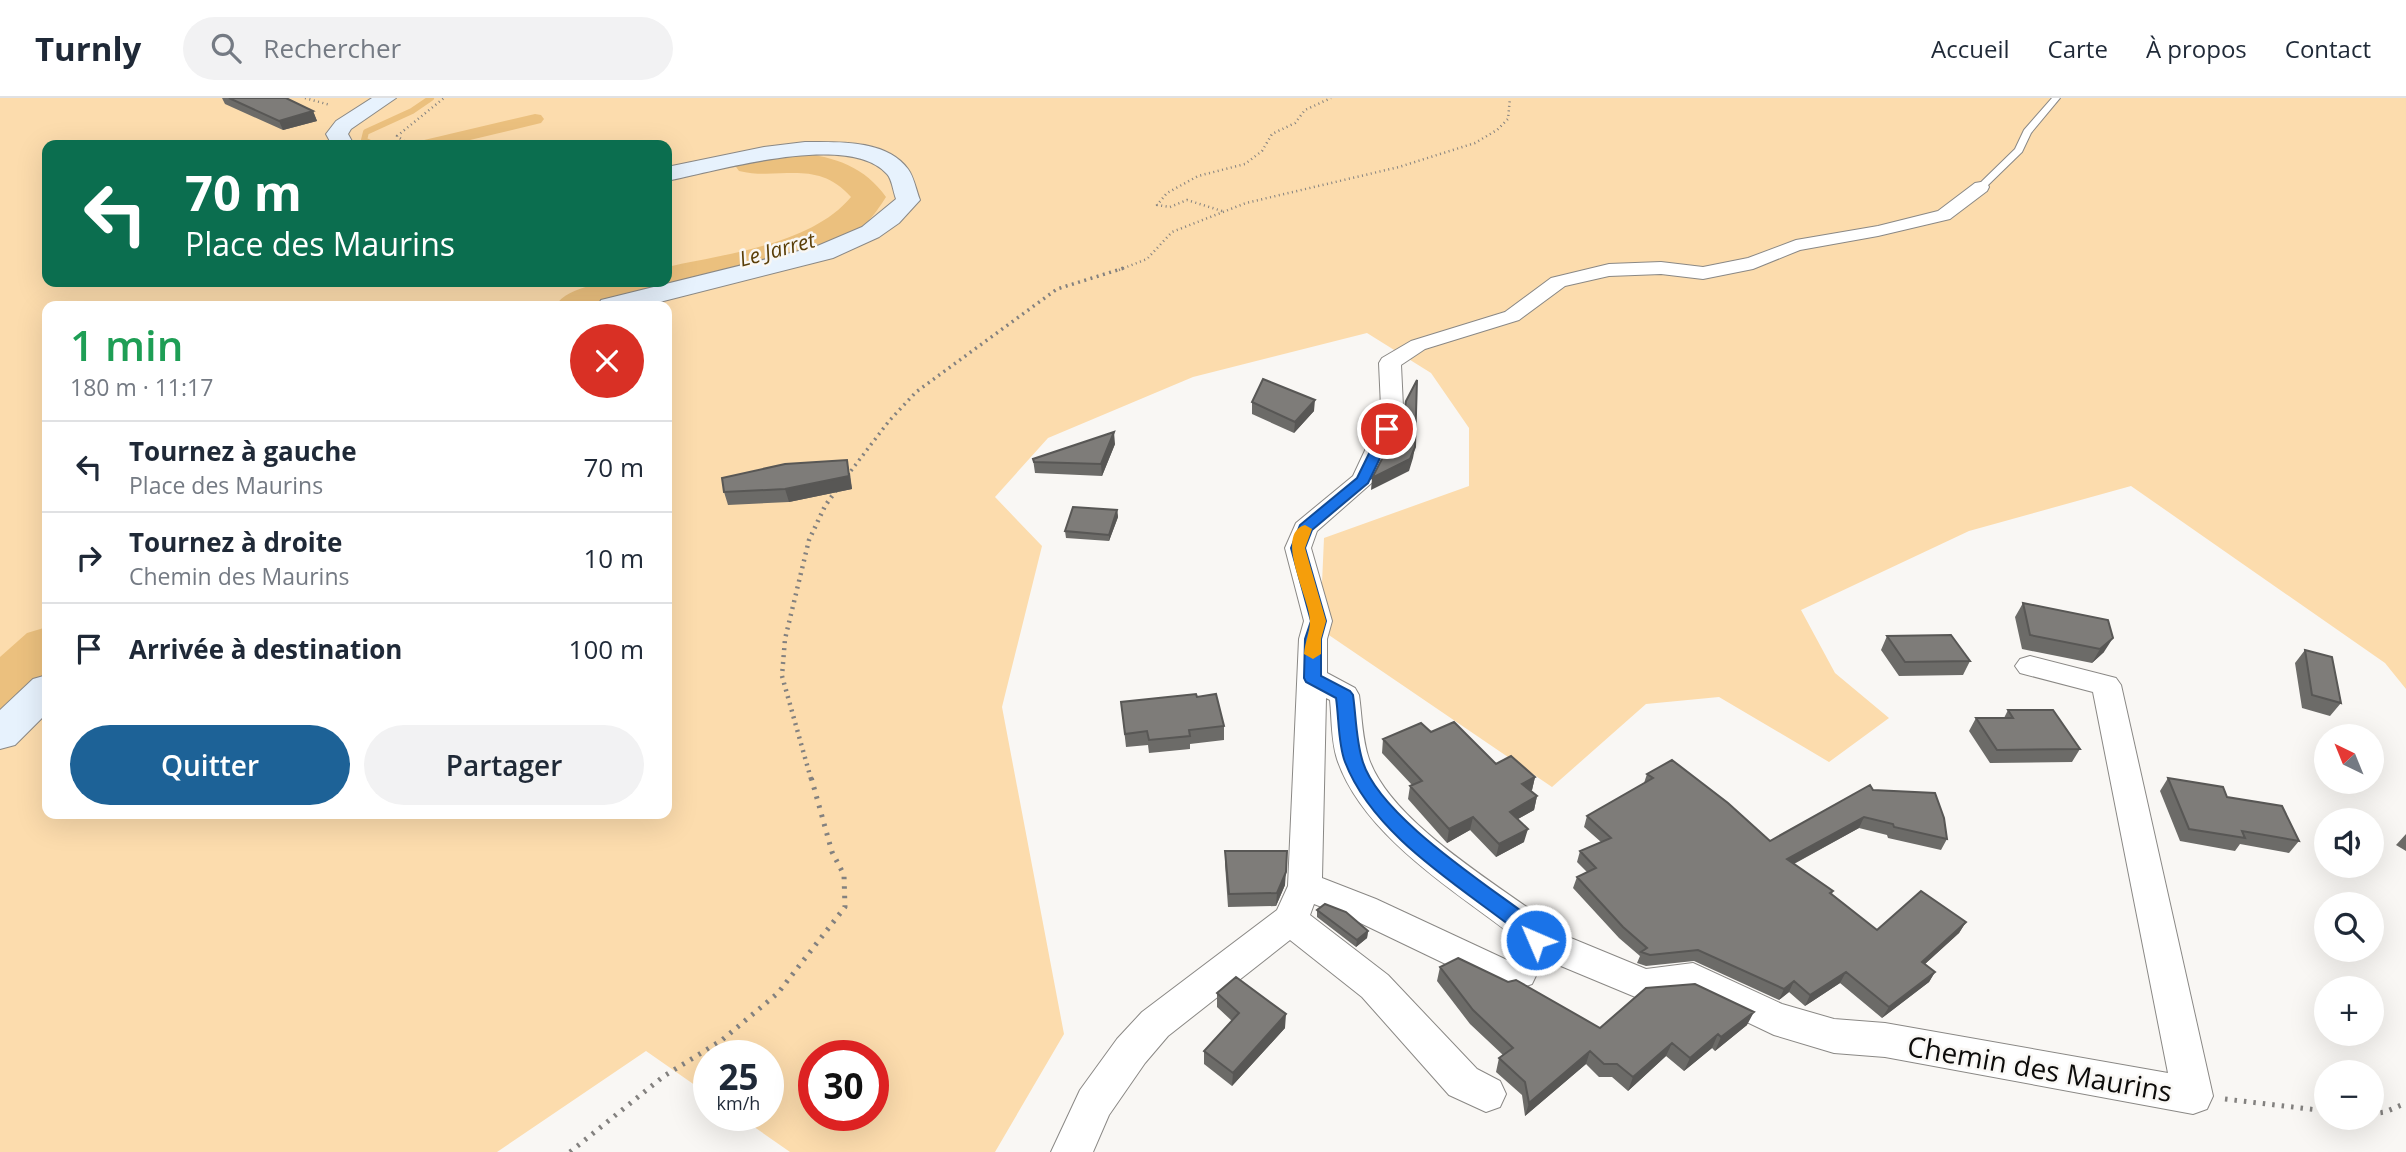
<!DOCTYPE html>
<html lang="fr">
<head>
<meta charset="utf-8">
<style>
	body { margin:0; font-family:"Open Sans",sans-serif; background:#f2f2f3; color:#1f2937; height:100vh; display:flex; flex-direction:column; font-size:26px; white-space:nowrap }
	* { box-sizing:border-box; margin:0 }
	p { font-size:23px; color:#747a83 }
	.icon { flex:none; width:38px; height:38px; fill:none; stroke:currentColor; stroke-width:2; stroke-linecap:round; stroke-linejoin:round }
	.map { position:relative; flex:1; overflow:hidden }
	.panel { position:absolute; left:42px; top:203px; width:630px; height:518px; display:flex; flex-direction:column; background:#fff; border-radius:14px; box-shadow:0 7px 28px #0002 }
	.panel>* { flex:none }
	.banner { position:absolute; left:42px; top:42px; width:630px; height:147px; border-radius:14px; box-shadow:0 7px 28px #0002; background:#0b6e4f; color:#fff; overflow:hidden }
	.needle { width:46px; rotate:317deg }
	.buttons { position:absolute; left:2314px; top:626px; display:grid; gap:14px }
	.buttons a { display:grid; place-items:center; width:70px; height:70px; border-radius:50%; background:#fff; box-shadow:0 7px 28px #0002; font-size:35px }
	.speed { position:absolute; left:693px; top:942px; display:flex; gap:14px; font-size:35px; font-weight:700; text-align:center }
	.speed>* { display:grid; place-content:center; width:91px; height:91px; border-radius:50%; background:#fff; box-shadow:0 7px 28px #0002; line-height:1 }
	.speed small { font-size:18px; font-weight:400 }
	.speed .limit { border:10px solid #d22; background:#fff; color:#111 }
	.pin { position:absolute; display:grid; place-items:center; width:60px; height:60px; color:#fff; margin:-30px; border:4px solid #fff; border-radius:50%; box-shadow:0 2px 7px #0007 }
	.me { position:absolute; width:77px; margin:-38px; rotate:315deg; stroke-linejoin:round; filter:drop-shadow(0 0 5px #0008) }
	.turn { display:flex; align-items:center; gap:24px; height:147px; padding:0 28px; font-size:32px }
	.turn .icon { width:91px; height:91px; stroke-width:2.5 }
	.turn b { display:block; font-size:49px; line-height:60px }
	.round { display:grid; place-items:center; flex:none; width:74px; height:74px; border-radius:37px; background:#f2f2f3 }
	.headline { display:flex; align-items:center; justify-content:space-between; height:119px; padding:0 28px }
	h1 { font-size:42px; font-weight:600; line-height:52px; color:#1e9e55 }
	.action { display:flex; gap:14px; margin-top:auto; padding:14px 28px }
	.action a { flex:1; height:80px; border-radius:42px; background:#1d6297; color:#fff; font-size:28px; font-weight:600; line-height:80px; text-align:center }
	.action a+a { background:#f2f2f3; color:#1f2937 }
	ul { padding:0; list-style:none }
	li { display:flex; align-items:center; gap:21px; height:91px; padding:0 28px; border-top:2px solid #e0e1e3 }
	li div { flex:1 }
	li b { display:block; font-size:26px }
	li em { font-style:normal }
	header { display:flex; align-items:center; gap:42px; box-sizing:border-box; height:98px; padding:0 35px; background:#fff; border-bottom:2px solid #e0e1e3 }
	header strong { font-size:33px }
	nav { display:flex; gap:38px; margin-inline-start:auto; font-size:24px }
	.search { width:490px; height:63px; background:#f2f2f3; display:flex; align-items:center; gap:18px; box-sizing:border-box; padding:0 24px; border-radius:38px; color:#747a83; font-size:26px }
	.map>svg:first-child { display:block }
</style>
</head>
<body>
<header>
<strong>Turnly</strong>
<div class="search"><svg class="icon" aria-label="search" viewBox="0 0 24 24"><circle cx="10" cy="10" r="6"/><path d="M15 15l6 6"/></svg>Rechercher</div>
<nav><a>Accueil</a><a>Carte</a><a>À propos</a><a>Contact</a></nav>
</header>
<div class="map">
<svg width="2406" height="1054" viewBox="0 0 2406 1054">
	<rect width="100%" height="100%" fill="#f9f7f4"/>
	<path fill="#fcdcad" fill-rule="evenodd" d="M0,0H2406V591L2385,565L2131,388L1969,433L1801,512L1835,575L1889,620L1829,664L1719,599L1646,606L1552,689L1320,531L1324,440L1469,388V330L1431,275L1367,235L1193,279L1048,340L995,399L1042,448L1002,609L1064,936L995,1054H790L737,1017H768V957H709V997L646,953L497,1054H0ZM47,47H667V184H47ZM47,208H667V716H47ZM814,957H873V1017H814Z"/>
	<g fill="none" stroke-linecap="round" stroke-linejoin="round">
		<path stroke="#ebc07e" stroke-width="6" d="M374,47L364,42L366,34L412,13L431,0"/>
		<path fill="#ebc07e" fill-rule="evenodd" d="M535,16L541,17L544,21L541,25L449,47H418L420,43Z"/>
		<path fill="#ebc07e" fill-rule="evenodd" d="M800,55C835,59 865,69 886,99C880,108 874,118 866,125C820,167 693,186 630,201L611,208H555C575,179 635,184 667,184V169C724,156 811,147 851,99C816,60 780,83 739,73L734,66L739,59Z
			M47,529V581L21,607L0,613V559L27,535Z"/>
		<g stroke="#8a8885" stroke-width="2">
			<path id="service" d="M2052,0H2060L2031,35L2022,54L1984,91H1978V87L2015,51L2024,32Z"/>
		</g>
		<g stroke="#8a8885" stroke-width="2">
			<path id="minor" d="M1981,84L1987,85L1989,89L1987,93L1950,121L1878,138L1800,152L1753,171L1703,181L1661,176L1609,178L1565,188L1519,222L1425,251L1401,267L1403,309L1399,331L1375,382L1317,433L1311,450L1332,523L1327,541V575L1355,590L1359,597C1362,618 1362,641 1369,661C1390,721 1487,780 1538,817L1549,831L1646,871L1693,865L1782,906L1834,921L1885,925L2168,975L2093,594L2020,575L2015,568L2020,561L2030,558L2116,580L2121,587L2213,998L2207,1011L2193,1016L1885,959L1834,955L1774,937L1690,897L1645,903L1544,861L1532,886L1506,895L1352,821L1314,806L1310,817L1388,877L1477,971L1500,983L1506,996L1500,1009L1486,1014L1449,997L1362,899L1290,842L1168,938L1145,965L1109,1017L1093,1054H1051L1080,992L1117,941L1142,914L1277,812L1288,788L1299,541L1304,523L1285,450L1296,425L1353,378L1375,331L1381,309L1379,265L1382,260L1411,243L1505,214L1551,180L1609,166L1661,164L1703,169L1748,160L1796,142L1878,128L1938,113L1975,85ZM1326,600L1330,602C1332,621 1331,642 1337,661C1362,736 1452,791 1512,837L1517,844L1507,862L1376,801L1322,780Z"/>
		</g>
		<g stroke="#8a8885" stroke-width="2">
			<path id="secondary" d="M372,0H396L351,31L348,36L354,47H332L326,36L336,23Z
				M805,44C837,44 886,41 908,71C914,79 916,92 920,102L899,125L879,139L833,160L644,208H598L601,202L815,149L862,129L896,101C893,93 892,81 887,76C849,33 717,73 667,83V69L764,49Z
				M47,577V615L15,647L0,651V612L33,581Z"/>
		</g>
		<path stroke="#83817f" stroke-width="2.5" stroke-dasharray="1 3.5" stroke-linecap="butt" d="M305,0L330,7
			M408,46L397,38L444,0
			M1222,113L1187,102L1170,109L1157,107L1167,95L1198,78L1245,66L1262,53L1272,36L1295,25L1305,12L1331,0
			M1119,172L1147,161L1172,134L1246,105L1399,69L1475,45L1497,32L1508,21L1510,0"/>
		<path stroke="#83817f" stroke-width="3.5" stroke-dasharray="2 4.5" stroke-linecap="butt" d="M847,378L889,323L916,294L1057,191L1124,170
			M835,393L837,391"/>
		<path stroke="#83817f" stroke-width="4.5" stroke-dasharray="2 5" stroke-linecap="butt" d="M811,681L782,578L785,541L809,442L825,408L837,391"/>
		<path stroke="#83817f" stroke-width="5" stroke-dasharray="2.5 7" stroke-linecap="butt" d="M2225,1001L2326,1013
			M2371,1016L2385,1014L2406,1005
			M570,1054L664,978L722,942L778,895L845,809L844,777L832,754L811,679"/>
		<use href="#service" fill="#fff" fill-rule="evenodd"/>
		<use href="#minor" fill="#fff" fill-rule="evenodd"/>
		<use href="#secondary" fill="#e7f2fd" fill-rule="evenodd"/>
	</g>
	<path fill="#6c6b68" d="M222,0H286L313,13L317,23L283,32L225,6Z
		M1252,304L1314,313L1294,335L1252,316Z
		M1115,346L1102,378L1035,375L1033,361Z
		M850,375L852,391L789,404L728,407L724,394Z
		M1117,412L1118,419L1109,443L1066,440L1065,433Z
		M2023,505L2104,554L2092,565L2022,551L2015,519Z
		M1887,538L1970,563L1963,577L1899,578L1881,552Z
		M2305,552L2341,605L2330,618L2302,610L2295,565Z
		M1197,599L1224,628V642L1190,646V651L1149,655L1148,647L1126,649L1121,604Z
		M2008,612L2080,651L2072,664L1990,665L1969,633L1976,620H2004Z
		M1431,634L1496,666L1535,679L1532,692L1531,693L1537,698L1534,712L1518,721L1524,744L1496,759L1470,732L1447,745L1408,701L1410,688L1412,687L1382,655L1383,641Z
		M1647,676L1770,743L1873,692L1947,741L1941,752L1888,740L1887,737L1859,730L1794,766L1833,793L1832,796L1877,832L1966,824L1959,835L1925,866L1935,874L1929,884L1882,920L1840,885L1805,908L1789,894L1779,902L1694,863L1646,868L1637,865L1640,858L1619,840L1573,790L1577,779L1587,774L1577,764L1580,753L1601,744L1584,729L1587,718L1644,685Z
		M2168,680L2227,699L2299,743L2289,755L2240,746L2235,753L2180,743L2160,693Z
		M2406,736V753L2396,747Z
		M1225,753L1285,787L1276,808L1228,809L1225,766Z
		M1317,812L1368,833L1367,840L1356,849L1317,819Z
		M1440,869L1600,930L1747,927L1715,953L1712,950L1684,973L1666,958L1628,993L1612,979H1599L1586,966L1525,1018L1522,997L1496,974L1499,960L1503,957L1470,926L1437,883Z
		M1217,895L1285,930L1232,988L1204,966V953L1232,923L1217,909Z"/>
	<path fill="#585755" d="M313,13L317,23L283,32L279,23Z
		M1315,302L1314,313L1294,335L1295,324Z
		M1114,334L1115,346L1102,378L1101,366Z
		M1415,349L1413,360L1409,373L1371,392L1372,380Z
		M847,362L852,391L789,404L785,391Z
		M1117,412L1118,419L1109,443V437Z
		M2113,540L2104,554L2092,565L2100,551Z
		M1535,679L1532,692L1519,699L1522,686Z
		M1537,698L1534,712L1507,727L1510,714Z
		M1473,719L1470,732L1447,745L1449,731Z
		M1864,719L1859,730L1782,772L1787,761Z
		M1528,731L1524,744L1496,759L1499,746Z
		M1286,774L1285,787L1276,808L1277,795Z
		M1966,824L1959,835L1915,875L1922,864Z
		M1368,833L1367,840L1356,849L1357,842Z
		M1846,874L1840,885L1805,908L1810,897Z
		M1935,874L1929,884L1882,920L1889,909Z
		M1794,883L1789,894L1779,902L1784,891Z
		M1754,914L1747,927L1715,953L1721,939Z
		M1286,916L1285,930L1232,988L1233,975Z
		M1718,936L1712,950L1684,973L1690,960Z
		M1672,945L1666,958L1628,993L1633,979Z
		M1590,953L1586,966L1525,1018L1529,1005Z"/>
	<path fill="#7e7c79" stroke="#585755" stroke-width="2" d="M229,0H286L313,13L279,23Z
		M1263,281L1315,302L1295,324L1252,304Z
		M1417,282L1415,349L1410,361L1372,380L1403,321L1406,303Z
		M1114,334L1101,366L1034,364L1033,361Z
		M847,362L849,378L785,391L724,394L722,380L785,366Z
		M1073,409L1117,412L1109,437L1065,433Z
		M2023,505L2108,522L2113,540L2100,551L2030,537Z
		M1951,537L1970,563L1905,564L1887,538Z
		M2305,552L2332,559L2341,605L2312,597Z
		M1196,596L1197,599L1216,596L1224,628L1189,632L1190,638L1149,642L1147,633L1125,636L1121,604Z
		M2008,612H2053L2080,651L1997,652L1976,620H2013Z
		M1454,624L1496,666L1511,658L1535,679L1522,686L1537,698L1510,714L1528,731L1499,746L1473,719L1449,731L1410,688L1422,683L1383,641L1421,625L1431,634Z
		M1672,662L1728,705L1770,743L1870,687L1873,692L1935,695L1944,720L1947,741L1894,729L1893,726L1864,719L1787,761L1833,793L1830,795L1877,832L1921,793L1966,824L1922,864L1935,874L1889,909L1846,874L1810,897L1794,883L1784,891L1698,852L1650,857L1641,854L1647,850L1623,829L1577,779L1596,770L1580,753L1611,740L1587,718L1653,680L1647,676Z
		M2168,680L2223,689L2227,699L2282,708L2299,743L2242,733L2245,740L2189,731Z
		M1225,753H1287L1286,774L1277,795L1229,796Z
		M1325,806L1346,814L1368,833L1357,842L1317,812Z
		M1458,860L1508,884L1516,882L1600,930L1646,890L1695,886L1754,914L1721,939L1718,936L1690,960L1672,945L1633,979L1617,966H1604L1590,953L1529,1005L1525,984L1499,960L1513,950L1473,912L1440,869Z
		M1236,879L1286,916L1233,975L1204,953L1239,915L1217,895Z"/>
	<path fill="#1a73e8" stroke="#114b97" stroke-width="2" d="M1387,327L1394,331L1368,385L1312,432L1305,450L1326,523L1321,541V578L1350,593L1353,597C1356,618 1356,641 1362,661C1376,716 1486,786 1532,821L1547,842L1544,848C1530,852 1525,843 1517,833C1458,787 1373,737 1345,664C1338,646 1339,620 1336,600L1306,584L1304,580L1305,541L1311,523L1291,450L1300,427L1357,380L1381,331Z"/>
	<path fill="#f59e0b" d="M1305,427L1312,431L1305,450L1326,523L1321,541V556L1313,561L1304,556C1305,544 1310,534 1310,523C1311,503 1273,436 1305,427Z"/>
	<g text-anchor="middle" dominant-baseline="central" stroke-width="5" stroke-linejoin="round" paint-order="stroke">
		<g font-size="21" font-style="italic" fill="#5a3e07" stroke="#f9f7f4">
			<text transform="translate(777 151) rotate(-15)">Le Jarret</text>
		</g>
		<g font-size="28" fill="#0d0c0b" stroke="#f9f7f4">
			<text transform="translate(2040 970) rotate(10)">Chemin des Maurins</text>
		</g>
	</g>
</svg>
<div class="buttons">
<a><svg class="needle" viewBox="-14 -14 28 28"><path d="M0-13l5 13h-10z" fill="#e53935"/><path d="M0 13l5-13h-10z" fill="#747a83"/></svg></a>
<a><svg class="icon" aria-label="sound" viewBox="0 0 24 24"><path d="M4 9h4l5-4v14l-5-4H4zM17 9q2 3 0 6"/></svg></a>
<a><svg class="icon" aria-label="search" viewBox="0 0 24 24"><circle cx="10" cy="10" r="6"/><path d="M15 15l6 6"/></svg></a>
<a>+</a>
<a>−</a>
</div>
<div class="speed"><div>25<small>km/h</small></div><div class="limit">30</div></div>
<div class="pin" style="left:1387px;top:331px;background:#d93025"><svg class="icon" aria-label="arrive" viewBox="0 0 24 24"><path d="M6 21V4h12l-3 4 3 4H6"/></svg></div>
<svg class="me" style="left:1536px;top:842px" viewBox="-20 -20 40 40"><circle r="17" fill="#1a73e8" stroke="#fff" stroke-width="3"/><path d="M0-11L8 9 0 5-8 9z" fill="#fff"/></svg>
<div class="banner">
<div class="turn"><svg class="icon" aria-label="left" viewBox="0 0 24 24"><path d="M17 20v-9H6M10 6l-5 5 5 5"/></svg><div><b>70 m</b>Place des Maurins</div></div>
</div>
<section class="panel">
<div class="headline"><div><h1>1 min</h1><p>180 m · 11:17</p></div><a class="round" style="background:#d93025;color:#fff"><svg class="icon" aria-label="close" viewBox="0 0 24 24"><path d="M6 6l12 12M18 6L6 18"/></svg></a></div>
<ul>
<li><svg class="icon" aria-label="left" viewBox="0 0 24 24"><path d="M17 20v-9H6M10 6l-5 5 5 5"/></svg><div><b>Tournez à gauche</b><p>Place des Maurins</p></div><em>70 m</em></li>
<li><svg class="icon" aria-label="right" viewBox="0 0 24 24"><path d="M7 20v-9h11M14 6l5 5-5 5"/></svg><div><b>Tournez à droite</b><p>Chemin des Maurins</p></div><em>10 m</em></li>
<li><svg class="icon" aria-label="arrive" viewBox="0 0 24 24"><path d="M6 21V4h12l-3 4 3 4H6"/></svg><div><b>Arrivée à destination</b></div><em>100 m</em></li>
</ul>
<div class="action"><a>Quitter</a><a>Partager</a></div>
</section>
</div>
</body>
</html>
